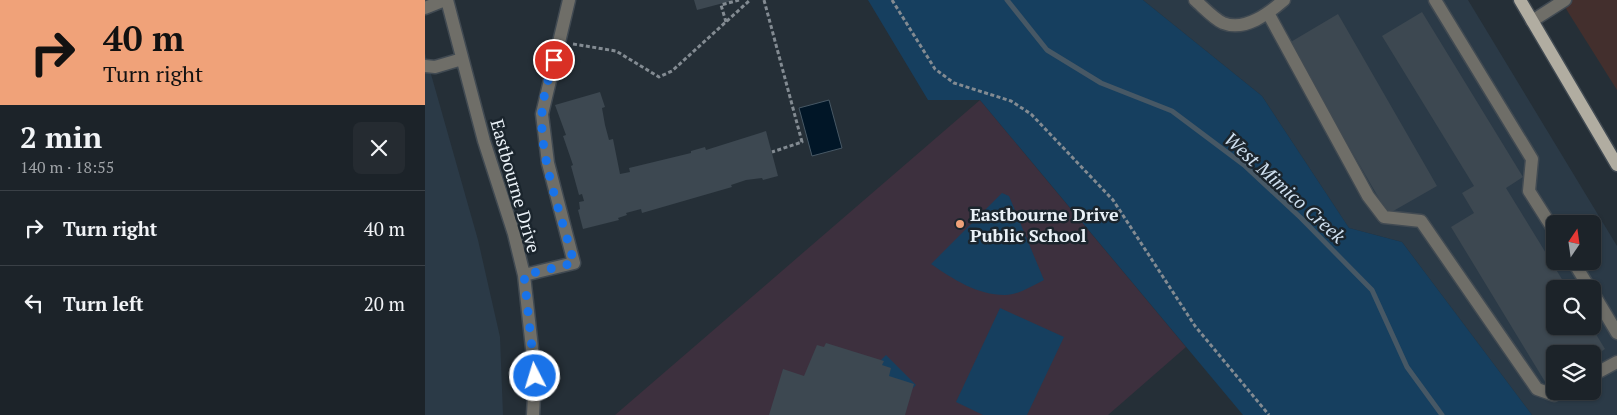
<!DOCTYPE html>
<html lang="en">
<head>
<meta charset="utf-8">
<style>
	body { margin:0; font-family:"PT Serif",serif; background:#252b31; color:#f1f3f6; height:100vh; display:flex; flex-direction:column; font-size:19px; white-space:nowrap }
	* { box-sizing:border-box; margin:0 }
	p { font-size:16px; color:#a0a4a8 }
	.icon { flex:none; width:28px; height:28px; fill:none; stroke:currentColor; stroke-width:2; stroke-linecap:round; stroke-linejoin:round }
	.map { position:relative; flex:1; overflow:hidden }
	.sheet { display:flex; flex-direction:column; background:#1c2329; width:425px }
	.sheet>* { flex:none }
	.banner { background:#f0a279; color:#111; overflow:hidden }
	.needle { width:32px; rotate:13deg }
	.fabs { position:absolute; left:1121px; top:215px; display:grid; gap:10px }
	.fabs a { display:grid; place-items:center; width:55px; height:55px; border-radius:8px; background:#1c2329; box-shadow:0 1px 4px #0004,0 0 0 1px #3a4046; font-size:25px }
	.pin { position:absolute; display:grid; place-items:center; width:42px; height:42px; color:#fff; margin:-21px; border:2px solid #fff; border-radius:50%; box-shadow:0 1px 5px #0007 }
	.me { position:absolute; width:55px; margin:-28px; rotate:355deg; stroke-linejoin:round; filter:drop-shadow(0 0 4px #0008) }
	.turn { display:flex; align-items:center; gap:18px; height:105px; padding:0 20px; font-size:22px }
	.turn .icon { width:65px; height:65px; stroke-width:2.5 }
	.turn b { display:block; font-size:35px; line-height:42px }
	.round { display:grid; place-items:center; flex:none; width:52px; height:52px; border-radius:8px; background:#252b31 }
	.head { display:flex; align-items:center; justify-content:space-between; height:85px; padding:0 20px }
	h1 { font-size:30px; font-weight:700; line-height:38px }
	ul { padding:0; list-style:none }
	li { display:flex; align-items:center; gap:15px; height:75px; padding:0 20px; border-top:1px solid #3a4046 }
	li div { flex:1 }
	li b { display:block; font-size:19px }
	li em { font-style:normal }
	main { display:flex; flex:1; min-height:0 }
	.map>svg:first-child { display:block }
</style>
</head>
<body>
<main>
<section class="sheet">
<div class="banner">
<div class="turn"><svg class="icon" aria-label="right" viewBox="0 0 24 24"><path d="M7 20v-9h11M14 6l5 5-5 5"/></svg><div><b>40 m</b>Turn right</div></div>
</div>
<div class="head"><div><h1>2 min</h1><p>140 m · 18:55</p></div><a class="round"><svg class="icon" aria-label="close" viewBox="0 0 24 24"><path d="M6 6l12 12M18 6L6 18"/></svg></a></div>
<ul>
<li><svg class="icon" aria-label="right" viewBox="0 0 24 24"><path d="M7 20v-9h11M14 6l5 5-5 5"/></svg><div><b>Turn right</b></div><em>40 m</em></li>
<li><svg class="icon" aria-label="left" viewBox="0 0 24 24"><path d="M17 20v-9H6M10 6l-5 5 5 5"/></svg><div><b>Turn left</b></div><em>20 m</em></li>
</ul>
</section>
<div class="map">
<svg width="1192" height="415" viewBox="0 0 1192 415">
	<rect width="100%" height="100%" fill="#252f37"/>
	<path fill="#2b3a47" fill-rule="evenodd" d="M718,0H1043L1192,246V415H1107L977,242L924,228L837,96ZM1130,224H1168V261H1130ZM1130,289H1168V326H1130ZM1130,354H1168V391H1130Z
		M0,53L53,240L75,337L78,415H0Z"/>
	<path fill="#432f2d" d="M1136,0H1192V90L1143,12Z"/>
	<path fill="#3d303e" d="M555,100L761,347L683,415H190Z"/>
	<path fill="#163f5f" d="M443,0H718L837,96L924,228L977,242L1107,415H818L555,100H503Z
		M577,193L584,196L619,280C607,286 593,295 580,295C552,295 528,279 506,264Z
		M575,308L639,337L602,415H558L531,402Z
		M461,355L491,385L464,412L434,382Z"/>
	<path fill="#011627" stroke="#475865" d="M404,100L417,148L387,156L374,108Z"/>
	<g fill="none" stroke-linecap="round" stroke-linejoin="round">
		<path stroke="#475865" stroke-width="5" d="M582,0L622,50L676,83L747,111L819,165L876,218L947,290L982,367L1017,415"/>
	</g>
	<path fill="#3d4851" d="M269,0H305L306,1L272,10Z
		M997,12L1098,177L1081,188L1143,289H1130V326H1166L1180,349L1168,357V354H1130V380L1122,385L1026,227L1049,213L1037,193L1049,186L957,36Z
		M913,14L1012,186L963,214L864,43Z
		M175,92L180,107L177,108L180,125L184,140L188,139L195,174L205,172L204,168L266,153V151L280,147L281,150L341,131L353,176L338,180L337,178L321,180L306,185L307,187L217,213L216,209L201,213L202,215L193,218L194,220L158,229L153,210L155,209L154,202L159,201L157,194L154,195L146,166L148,165L138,136L141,135L130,105Z
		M401,343L459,361L457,365L466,368L464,376L489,384L480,415H344L358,369L379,376L392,345L399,347Z"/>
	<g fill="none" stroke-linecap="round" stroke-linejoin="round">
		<g stroke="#414a52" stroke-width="15">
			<path id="minor" d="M22,0L59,141L89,234L99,275L110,376L108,415
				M770,0C778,7 789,19 798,23C820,32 844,13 859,0
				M1010,0L1107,159L1104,191L1130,232
				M0,8L20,0
				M843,13L943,196L959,217L996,221L1112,389L1129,395L1136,391
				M1107,21L1140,0
				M0,66L10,67L37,59
				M1148,261L1165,289
				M99,275L149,263L123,163L117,114L144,0
				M1168,293L1192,333
				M1168,375L1192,362"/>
		</g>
		<g stroke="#414a52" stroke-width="15">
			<path id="major" d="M1095,0L1192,165"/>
		</g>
		<path stroke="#838b92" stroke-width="3" stroke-dasharray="4 2.5" stroke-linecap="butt" d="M339,0L377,142L347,152
			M467,0L510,69L529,83L586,101L606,114L688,200L770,326L844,415
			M301,22L296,5L314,0
			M148,44L191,51L234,77L247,71L325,0"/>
		<use href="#minor" stroke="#6f6e68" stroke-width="12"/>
		<use href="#major" stroke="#b1ada1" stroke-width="12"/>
	</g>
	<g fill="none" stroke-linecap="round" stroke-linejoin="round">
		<path stroke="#1a73e8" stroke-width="9" stroke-dasharray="0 16.2" d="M110,376L99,275L149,263C138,220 114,158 117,113C118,95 124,77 129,60"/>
	</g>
	<circle fill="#f0a279" stroke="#1b252d" stroke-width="2" cx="535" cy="224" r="5"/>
	<g text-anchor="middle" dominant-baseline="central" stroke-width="5" stroke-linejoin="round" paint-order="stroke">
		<g font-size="18" fill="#eaf1f7" stroke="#1b252d">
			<text transform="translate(91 186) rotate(74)">Eastbourne Drive</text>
		</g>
		<g font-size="18" font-weight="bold" fill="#eaf1f7" stroke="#1b252d" text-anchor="start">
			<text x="545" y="214">Eastbourne Drive<tspan x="545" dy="21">Public School</tspan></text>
		</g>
		<g font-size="19" font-style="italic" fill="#cfe0f0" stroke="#1b252d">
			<text transform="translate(860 187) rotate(42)">West Mimico Creek</text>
		</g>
	</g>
</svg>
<div class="fabs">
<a><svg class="needle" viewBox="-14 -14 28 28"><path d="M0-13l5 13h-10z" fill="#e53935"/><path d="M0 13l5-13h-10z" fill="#a0a4a8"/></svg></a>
<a><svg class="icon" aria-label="search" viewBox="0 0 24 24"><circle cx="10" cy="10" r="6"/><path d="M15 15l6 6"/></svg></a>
<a><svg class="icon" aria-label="layers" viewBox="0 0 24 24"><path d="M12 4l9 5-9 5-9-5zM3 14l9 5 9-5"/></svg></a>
</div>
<div class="pin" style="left:129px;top:60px;background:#d93025"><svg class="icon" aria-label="arrive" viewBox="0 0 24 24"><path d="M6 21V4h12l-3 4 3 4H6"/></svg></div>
<svg class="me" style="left:110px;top:376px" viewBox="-20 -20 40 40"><circle r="17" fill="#1a73e8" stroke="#fff" stroke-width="3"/><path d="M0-11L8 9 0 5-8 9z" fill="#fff"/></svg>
</div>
</main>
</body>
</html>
